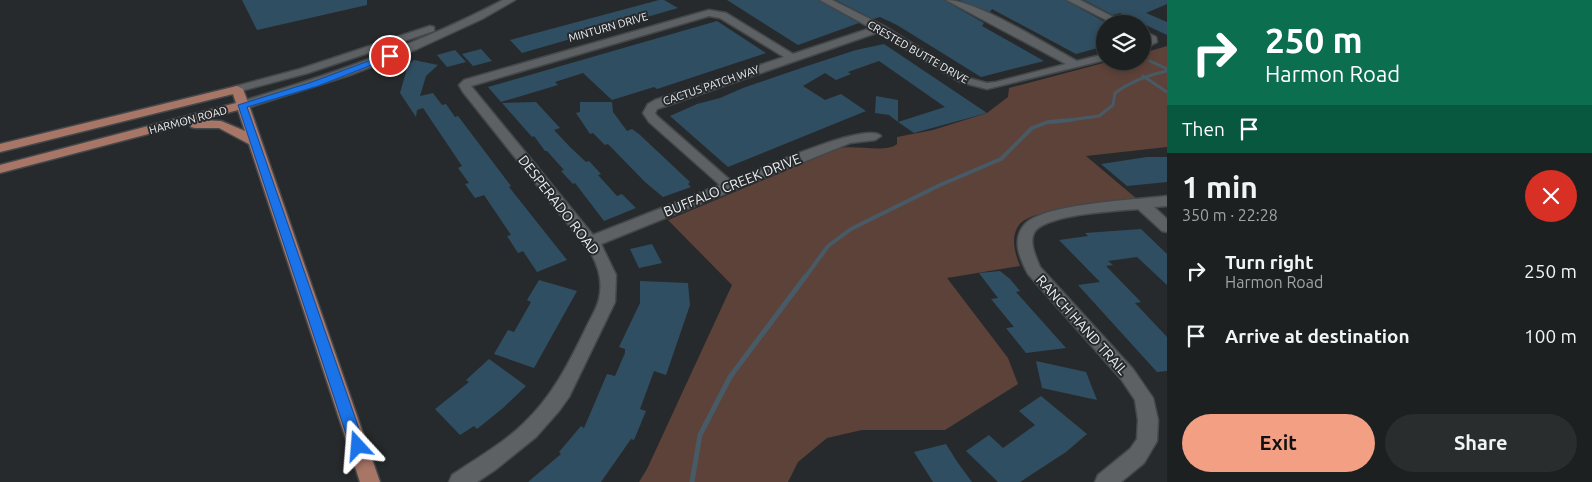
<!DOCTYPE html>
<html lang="en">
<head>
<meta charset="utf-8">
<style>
	body { margin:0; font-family:Ubuntu,sans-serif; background:#2a2d2e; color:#f1f3f6; height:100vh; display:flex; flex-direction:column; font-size:19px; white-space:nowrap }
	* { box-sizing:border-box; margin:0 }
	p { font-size:16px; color:#a0a3a5 }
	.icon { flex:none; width:28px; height:28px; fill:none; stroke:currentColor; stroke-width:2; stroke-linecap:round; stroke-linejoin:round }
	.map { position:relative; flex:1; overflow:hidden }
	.panel { display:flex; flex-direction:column; background:#1d2021; width:425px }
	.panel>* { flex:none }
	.guide { background:#0b6e4f; color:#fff; overflow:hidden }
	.buttons { position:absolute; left:1096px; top:15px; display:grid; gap:10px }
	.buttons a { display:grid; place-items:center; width:55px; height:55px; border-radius:50%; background:#1d2021; box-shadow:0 2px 8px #0003,0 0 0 1px #3b3e3f; font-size:25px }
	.pin { position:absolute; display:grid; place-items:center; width:42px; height:42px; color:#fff; margin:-21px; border:2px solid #fff; border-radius:50%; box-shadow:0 1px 5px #0007 }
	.me { position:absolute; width:55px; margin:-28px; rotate:341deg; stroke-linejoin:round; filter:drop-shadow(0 0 4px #0008) }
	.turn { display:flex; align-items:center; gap:18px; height:105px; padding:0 15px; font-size:22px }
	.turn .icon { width:65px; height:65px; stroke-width:2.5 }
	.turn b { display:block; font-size:35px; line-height:42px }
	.then { display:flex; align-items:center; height:48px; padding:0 15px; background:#0003; gap:10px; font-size:19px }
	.round { display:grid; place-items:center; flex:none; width:52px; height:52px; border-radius:26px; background:#2a2d2e }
	.headline { display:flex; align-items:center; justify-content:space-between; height:85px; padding:0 15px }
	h1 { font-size:30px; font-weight:700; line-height:38px }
	.cta { display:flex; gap:10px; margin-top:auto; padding:10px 15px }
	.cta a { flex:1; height:58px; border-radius:30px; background:#f39f84; color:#111; font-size:20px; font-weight:700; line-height:58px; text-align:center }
	.cta a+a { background:#2a2d2e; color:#f1f3f6 }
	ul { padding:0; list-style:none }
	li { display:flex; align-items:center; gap:15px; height:65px; padding:0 15px }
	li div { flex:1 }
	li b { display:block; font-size:19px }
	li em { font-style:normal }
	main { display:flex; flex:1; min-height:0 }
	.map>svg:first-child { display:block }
</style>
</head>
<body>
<main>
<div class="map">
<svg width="1167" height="482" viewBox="0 0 1167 482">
	<rect width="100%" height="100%" fill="#272a2c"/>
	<path fill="#5d4239" d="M1167,46V147L1086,156L1137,199C1112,203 1033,207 1019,225C1010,237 1015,253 1020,266L947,278L1008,358L1018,384L945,430H862L827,438L798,462L788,482H639L647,469L732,285L668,220L840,148C856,145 887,153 897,144V137L933,130L987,113L1008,97L1009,88L1111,61H1142L1143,53Z"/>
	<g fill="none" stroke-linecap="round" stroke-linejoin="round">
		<path stroke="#475a66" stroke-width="3" d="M1150,61L1167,69
			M1143,76L1167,92
			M1055,122L1099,116L1113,105L1115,93C1131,81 1148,75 1167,71"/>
		<path stroke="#475a66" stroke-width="4" d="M804,279L828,246L851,229L940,185L1001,159L1032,128L1048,122L1071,120"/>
		<path stroke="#475a66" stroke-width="5" d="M692,482L700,435L730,377L805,277"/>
	</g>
	<path fill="#304e61" d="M242,0H367V5L257,30Z
		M659,0H664L678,8L522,53L510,40Z
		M727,0H818L859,23L798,45Z
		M836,0H944L984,23L982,26L1044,61L981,77L897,25L880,17L873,19Z
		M959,0H1065L1105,22V46L1076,54L992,9L990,12Z
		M1084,0H1167V4L1146,13L1167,22V35L1120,13L1113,15Z
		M717,21L766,53L657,89L654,87L612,100L583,73L555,82L558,85L501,102L488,87Z
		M884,44L987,113L914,133L898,122L945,107L879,61L848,72L851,74L836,80L825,73L803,86L825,100L841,94L866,111L728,167L670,116L697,104L720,98L743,88L804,67L856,50Z
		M481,49L492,61L473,66L462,54Z
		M455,50L466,62L447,67L437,55Z
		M414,60L438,65L426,76L420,96L433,93L442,105L446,104L455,117L458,116L511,186L509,187L567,260L537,272L523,251L518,253L507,236L511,235L484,195L475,198L465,184L469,183L458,168L462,166L423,108L417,110L416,117L400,93L408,65Z
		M876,96L898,100V122L889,115L875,113Z
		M536,102L560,128L554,130L570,147L586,162L589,161L601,174L598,175L617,196L622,194L636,208L604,221L575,183L573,184L561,171L564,170L547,151H545L534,136L532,137L502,103Z
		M580,102H612L613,112L627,131L632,129L639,134L690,182L688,184L691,187L663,197L645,182L608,144L605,145L593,133L590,134L576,113L580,112Z
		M1147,157H1167V182L1127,186L1101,164Z
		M1141,229L1167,254V285L1137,257L1108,261L1113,265L1106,266L1141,302L1135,303L1167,337V371L1157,372L1078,285L1100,282L1059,240L1088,236L1085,233Z
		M652,244L662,263L639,268L630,249Z
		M1000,271L1010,279L1020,291L1016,292L1066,348L1026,353L1006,328L1014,327L991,299L998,298L979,273Z
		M539,280L577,291L534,368L494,354L508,330L514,332L531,302L527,300Z
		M640,281L688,283L690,305L666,375L654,371L640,409L646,411L634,440L631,439L601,482H528L561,454L559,452L581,426L584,428L607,374L615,376L625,353V349L619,347L640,303Z
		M489,359L526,386L503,408L477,429L474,426L460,435L435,409L469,382L466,380Z
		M1036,361L1086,372L1097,400L1042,388Z
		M1041,396L1087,434L1066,452L1020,482H998L966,451L989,435L1003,448L1035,425L1019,411Z
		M946,444L958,463L972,482H933L914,452Z"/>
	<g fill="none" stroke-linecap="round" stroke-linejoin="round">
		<g stroke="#45484a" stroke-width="3">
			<path id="minor" d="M503,0H515L482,19L417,49L350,75L247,108L243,109L237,105L239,102C330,75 419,44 503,0Z
				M820,0H832L884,26L968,78L987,83L996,82L1066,64L946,0C977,0 1047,45 1077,61L1105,54V60L987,89L960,82L879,32L657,109L655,113L657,116L731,181C753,172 867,120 881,136L875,140L850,143L601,244L616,275L615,302L569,397L559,411L536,437L495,470L477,482H449L452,475C476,459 502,444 523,424C552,397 569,363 586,328C591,317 599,306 600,293C602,279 598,266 591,253L463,92L459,85L464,80L709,10L726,13L793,54L871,28ZM709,16L720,18L784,57L655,100L648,104L643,113L649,122L720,185L593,235L471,86Z
				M1067,0H1080L1127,24H1114Z
				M430,26L434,27V31L308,73L237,92L231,89L233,87L300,69Z
				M1142,30L1156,37L1157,42L1142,50V43L1147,40L1142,38Z
				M1167,196V206L1154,207L1167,219V232L1162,231L1138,209C1117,211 1044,214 1034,233C1029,243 1036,257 1040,267L1133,369L1153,398L1158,420L1157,441L1144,463L1121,482H1095L1098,475L1130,449L1137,439L1138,420L1135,400L1121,379L1028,274C1020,259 1011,239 1025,224C1046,203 1136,200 1167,196Z"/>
		</g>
		<g stroke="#45484a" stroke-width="3">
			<path id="major" d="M237,86L243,89L249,105L380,482H360L249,144L219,128H195L191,127L190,123L0,173V165L236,103L233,94L0,152V144ZM238,110L245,131L221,121L200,120Z"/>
		</g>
		<use href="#minor" fill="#5d6163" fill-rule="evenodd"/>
		<use href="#major" fill="#a87667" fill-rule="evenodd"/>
	</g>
	<path fill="#1a73e8" stroke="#114b97" d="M390,53L392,54V57L318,86L247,107L365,446L363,451L358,453L352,451L350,446L238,105L312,82Z"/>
	<g text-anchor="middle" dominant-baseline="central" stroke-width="4" stroke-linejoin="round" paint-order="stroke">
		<g font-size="11" fill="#eef0f2" stroke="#272a2c">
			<text transform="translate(608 27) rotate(-16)">MINTURN DRIVE</text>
			<text transform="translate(918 52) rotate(30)">CRESTED BUTTE DRIVE</text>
			<text transform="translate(711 85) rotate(-19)">CACTUS PATCH WAY</text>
			<text transform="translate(188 120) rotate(-15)">HARMON ROAD</text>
		</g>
		<g font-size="14" fill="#eef0f2" stroke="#272a2c">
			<text transform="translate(732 185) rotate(-22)">BUFFALO CREEK DRIVE</text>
			<text transform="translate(559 205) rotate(52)">DESPERADO ROAD</text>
			<text transform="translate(1082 325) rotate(48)">RANCH HAND TRAIL</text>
		</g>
	</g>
</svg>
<div class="buttons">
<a><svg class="icon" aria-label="layers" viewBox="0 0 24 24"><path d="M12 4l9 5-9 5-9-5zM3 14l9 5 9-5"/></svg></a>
</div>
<div class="pin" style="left:390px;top:56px;background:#d93025"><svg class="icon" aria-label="arrive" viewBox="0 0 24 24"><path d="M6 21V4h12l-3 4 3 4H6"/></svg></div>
<svg class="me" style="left:358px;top:446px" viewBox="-20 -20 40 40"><path d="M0-17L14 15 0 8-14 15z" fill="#1a73e8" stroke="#fff" stroke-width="4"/></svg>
</div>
<section class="panel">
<div class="guide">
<div class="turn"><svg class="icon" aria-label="right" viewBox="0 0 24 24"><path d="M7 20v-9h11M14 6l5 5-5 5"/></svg><div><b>250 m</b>Harmon Road</div></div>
<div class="then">Then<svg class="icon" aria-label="arrive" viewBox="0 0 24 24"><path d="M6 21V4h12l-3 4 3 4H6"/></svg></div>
</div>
<div class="headline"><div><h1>1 min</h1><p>350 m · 22:28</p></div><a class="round" style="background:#d93025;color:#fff"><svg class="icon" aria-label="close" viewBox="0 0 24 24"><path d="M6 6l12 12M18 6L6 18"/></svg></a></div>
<ul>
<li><svg class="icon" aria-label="right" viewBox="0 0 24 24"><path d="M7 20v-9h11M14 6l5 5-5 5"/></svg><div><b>Turn right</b><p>Harmon Road</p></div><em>250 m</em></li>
<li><svg class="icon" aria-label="arrive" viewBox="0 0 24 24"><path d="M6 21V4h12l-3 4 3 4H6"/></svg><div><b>Arrive at destination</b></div><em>100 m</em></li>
</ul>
<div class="cta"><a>Exit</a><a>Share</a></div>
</section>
</main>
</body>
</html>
